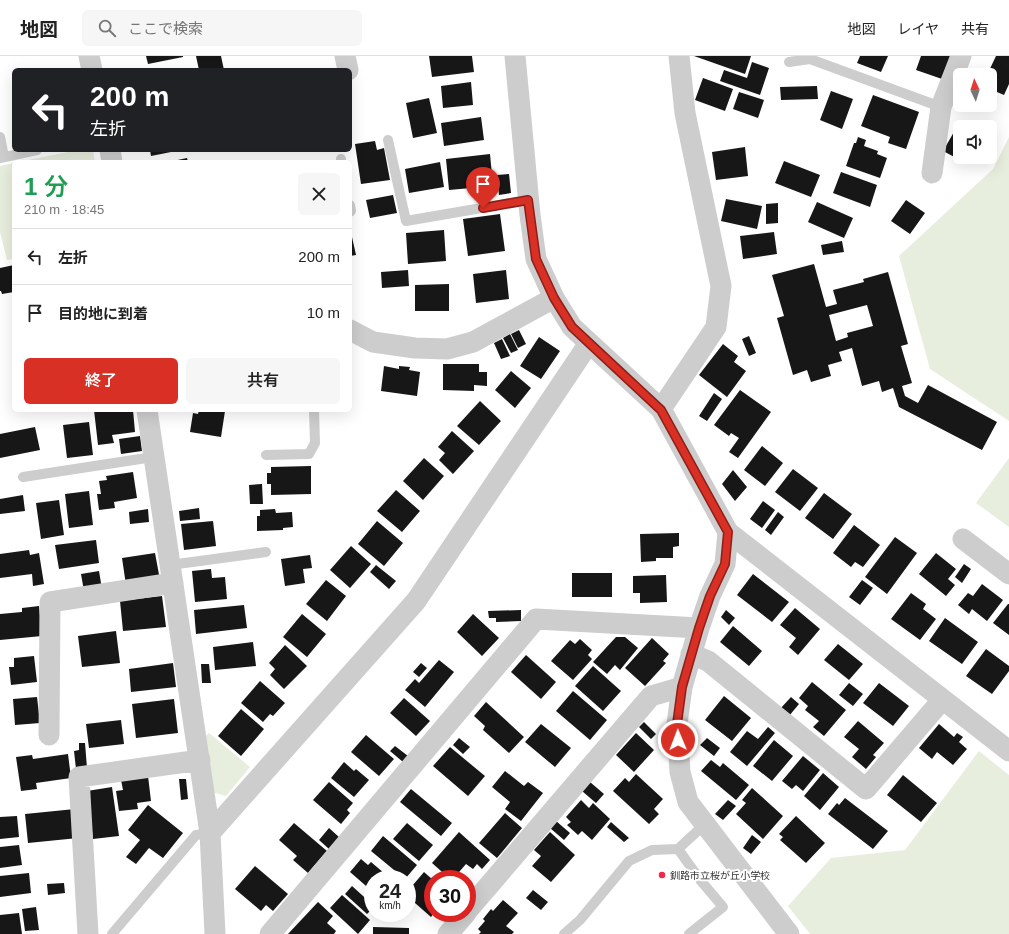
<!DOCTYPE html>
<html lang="ja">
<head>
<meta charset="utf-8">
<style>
	body { margin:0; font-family:Arial,"Noto Sans JP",sans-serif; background:#f6f6f6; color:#222; height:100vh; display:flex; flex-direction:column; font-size:15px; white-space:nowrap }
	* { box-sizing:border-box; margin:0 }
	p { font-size:13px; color:#767676 }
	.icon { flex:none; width:22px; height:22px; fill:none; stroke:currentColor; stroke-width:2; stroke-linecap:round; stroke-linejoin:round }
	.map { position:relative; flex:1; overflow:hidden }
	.drawer { position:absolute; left:12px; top:104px; width:340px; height:252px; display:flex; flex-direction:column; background:#fff; border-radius:6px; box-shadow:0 4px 16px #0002 }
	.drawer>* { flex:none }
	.hud { position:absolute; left:12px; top:12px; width:340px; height:84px; border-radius:6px; box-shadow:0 4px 16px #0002; background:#202124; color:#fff; overflow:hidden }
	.needle { width:26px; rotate:356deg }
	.fabs { position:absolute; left:953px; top:12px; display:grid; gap:8px }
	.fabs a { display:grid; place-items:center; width:44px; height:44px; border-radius:6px; background:#fff; box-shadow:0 4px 16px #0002; font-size:20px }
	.speed { position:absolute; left:364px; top:814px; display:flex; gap:8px; font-size:20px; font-weight:700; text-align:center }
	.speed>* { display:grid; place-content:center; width:52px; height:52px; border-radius:50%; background:#fff; box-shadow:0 4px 16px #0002; line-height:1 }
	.speed small { font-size:10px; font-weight:400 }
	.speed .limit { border:6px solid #d22; background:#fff; color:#111 }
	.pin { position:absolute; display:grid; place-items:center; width:34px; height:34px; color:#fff; margin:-41px -17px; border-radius:50% 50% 50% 0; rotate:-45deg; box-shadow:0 0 4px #0007 }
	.pin .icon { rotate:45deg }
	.me { position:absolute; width:44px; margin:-22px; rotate:359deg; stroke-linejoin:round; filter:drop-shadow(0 0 3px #0008) }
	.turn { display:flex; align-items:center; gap:14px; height:84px; padding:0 12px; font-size:18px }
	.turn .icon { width:52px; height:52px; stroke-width:2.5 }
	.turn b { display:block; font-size:28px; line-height:34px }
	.round { display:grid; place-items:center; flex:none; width:42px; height:42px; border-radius:6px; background:#f6f6f6 }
	.summary { display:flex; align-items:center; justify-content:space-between; height:68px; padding:0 12px }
	h1 { font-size:24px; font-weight:600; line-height:30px; color:#1e9e55 }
	.button { display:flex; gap:8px; margin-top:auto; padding:8px 12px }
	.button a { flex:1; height:46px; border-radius:6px; background:#d93025; color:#fff; font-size:16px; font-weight:600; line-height:46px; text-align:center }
	.button a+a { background:#f6f6f6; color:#222 }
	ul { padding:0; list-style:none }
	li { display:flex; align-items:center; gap:12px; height:56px; padding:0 12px; border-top:1px solid #e0e0e0 }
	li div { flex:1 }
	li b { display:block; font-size:15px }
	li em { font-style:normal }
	header { display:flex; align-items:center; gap:24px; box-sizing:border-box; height:56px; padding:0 20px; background:#fff; border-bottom:1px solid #e0e0e0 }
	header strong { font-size:19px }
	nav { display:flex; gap:22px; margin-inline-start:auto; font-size:14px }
	.search { width:280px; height:36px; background:#f6f6f6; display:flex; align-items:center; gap:10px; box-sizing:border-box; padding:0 14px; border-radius:6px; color:#767676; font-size:15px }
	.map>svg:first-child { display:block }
</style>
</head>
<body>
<header>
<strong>地図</strong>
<div class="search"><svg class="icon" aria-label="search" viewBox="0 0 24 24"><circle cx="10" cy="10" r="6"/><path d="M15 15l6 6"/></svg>ここで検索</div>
<nav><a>地図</a><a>レイヤ</a><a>共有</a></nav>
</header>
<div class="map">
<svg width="1009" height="878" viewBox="0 0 1009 878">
	<rect width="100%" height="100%" fill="#fff"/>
	<path fill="#e8eedd" d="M1009,81V365L930,313L899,200L993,113Z
		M78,94H93L95,106H18Z
		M14,107V203L7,204L0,176V110Z
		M1009,402V471L976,447Z
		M209,677L250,711L226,740L212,736L202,683Z
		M979,695L1009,719V878H810L788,850L831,802L905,794Z"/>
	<path fill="#171717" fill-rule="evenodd" d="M146,0H183V1L148,8Z
		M196,0H221L224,14H199Z
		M429,0H472L474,16L432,21Z
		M694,0H751L745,18Z
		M860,0H888L881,16L857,7Z
		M921,0H951L942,23L916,14Z
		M996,0H1009V28L1004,39L990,33V19H987Z
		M752,6L769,12L760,39L720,25L724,14L747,22Z
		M703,22L733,33L725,55L695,44Z
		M471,26L473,49L443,52L441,30Z
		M817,30L818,43L781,44L780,31Z
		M831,35L853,43L842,73L820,64Z
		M739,36L764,44L758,62L733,53Z
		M873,39L919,56L906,93L888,87L890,81L861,70Z
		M429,42L437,77L413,82L406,47Z
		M481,61L484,84L444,90L441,67Z
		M958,69L960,70V101H967L964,106L943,95Z
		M858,81L866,84L864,90L878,95L877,98L887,102L880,122L846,110L854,87H856Z
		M375,85L377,94L384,92L390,124L361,128L355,88Z
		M745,91L748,120L716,124L712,96Z
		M150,94H176V95L151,100Z
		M490,98L493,130L449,134L446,103Z
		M187,102L188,106H173V105Z
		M784,105L820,119L811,141L775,127Z
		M440,106L444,131L409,137L405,113Z
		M841,116L877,129L870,151L833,137Z
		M509,118L511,137L499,139L497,119Z
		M393,139L397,157L370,162L366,144Z
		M726,143L762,150L757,173L721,165Z
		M906,144L925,157L910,178L891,165Z
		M817,146L853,162L844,182L808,166Z
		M778,147V167L766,168V148Z
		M500,158L505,195L468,200L463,163Z
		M350,172L356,199L350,200Z
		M444,174L446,205L408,208L406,177Z
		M774,176L777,198L743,203L740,180Z
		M842,185L844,196L823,199L821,189Z
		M814,208L826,251L837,248L833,234L864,226L863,223L888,216L908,288L901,290L912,327L902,330L905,340L918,347L928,329L997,366L982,394L899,351L893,332L882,336L879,325L862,330L852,292L839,296L842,305L828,309L831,320L811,326L807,314L793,319L777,262L784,260L772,219ZM867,249L873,270L847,277L848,281L836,285L829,259Z
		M14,209V236L2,238L1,235H0V212Z
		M408,214L409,230L382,232L381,216Z
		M506,214L509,243L476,247L473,218Z
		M449,228V255H415V229Z
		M519,274L526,288L518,292L511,278Z
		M510,278L518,294L511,297L503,282Z
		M749,280L756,297L749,300L742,283Z
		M539,281L560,295L541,323L520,310Z
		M502,283L510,300L501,303L494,287Z
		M723,288L738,300L734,306L746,315L727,341L699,319Z
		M443,308H479V316H487V330L474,329V335L443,334Z
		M384,310L399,313V310L410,311L409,314L420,316L417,340L381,335Z
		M511,315L531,332L515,352L495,334Z
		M740,334L771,356L738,402L729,396L739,382L731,377L729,380L714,369Z
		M714,337L722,343L707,365L699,360Z
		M480,345L501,365L479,389L457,370Z
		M94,354H133L135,376L112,379L114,387L98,389Z
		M199,354L210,356V354L225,355L221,381L190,376L193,357L198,358Z
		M89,366L93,399L67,402L63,369Z
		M35,371L40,394L0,402V378Z
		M452,375L474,395L453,418L439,404L445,397L438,391Z
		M140,380L142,395L121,398L119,383Z
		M762,390L783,407L765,430L744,414Z
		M424,402L444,420L423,444L403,425Z
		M311,410V438L271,439V428H267V417H271V411Z
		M793,413L818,432L800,455L775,436Z
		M733,414L747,431L735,445L722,428Z
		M133,416L137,442L114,446L115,452L99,454L97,438H101L99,425L107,424L106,420Z
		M262,428L263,448H250L249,429Z
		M396,434L420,455L402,476L377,455Z
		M89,435L93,469L69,472L65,438Z
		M824,437L852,458L833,483L805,462Z
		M23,439L25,455L0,458V443Z
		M59,444L64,479L41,483L36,447Z
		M763,445L775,454L762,472L750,463Z
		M199,452L200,463L180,465L179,455Z
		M148,453L149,466L130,468L129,456Z
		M275,453L276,457L292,456L293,471L283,472V474L257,475V460H260V454Z
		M778,456L784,461L771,479L765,474Z
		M213,465L216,490L184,494L181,468Z
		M377,465L403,487L384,510L358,488Z
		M854,469L880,489L863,511L855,506L851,511L833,497Z
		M679,477V490L673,491V502H656V505L641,506L640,478Z
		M895,481L917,497L887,538L865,521Z
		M96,484L99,507L59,513L55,489Z
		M351,490L371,508L350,532L330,514Z
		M29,494L30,499L39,497L44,528L33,530L32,518L0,522V498Z
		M155,497L160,524L126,529L122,502Z
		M936,497L956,513L948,523L955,529L946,540L919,518Z
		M310,499L312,512L303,513L305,527L285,530L281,503Z
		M964,508L971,513L962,527L955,521Z
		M376,509L396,525L389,533L370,516Z
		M211,513L212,522L225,521L227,543L195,546L192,515Z
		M99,515L102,533L84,535L81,518Z
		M572,517H612V541H572Z
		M753,518L789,546L772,566L737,539Z
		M666,519L667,546L640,547V537H633V520Z
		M326,524L346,540L327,565L306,548Z
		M862,524L873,532L860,549L849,541Z
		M982,528L1003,544L987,565L972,553L969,558L958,549L968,537L973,540Z
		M911,537L926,548L923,553L936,563L920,584L891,563Z
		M162,540L166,571L123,575L120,545Z
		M1008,548H1009V579L993,567Z
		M244,549L247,572L196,578L194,554Z
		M39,550L42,580L0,584V558L22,556V552Z
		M795,552L820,573L798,599L789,591L796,582L780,569Z
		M521,554V565L496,566V562H489L488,555Z
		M726,554L735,562L729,569L721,561Z
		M302,558L326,578L307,601L283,581Z
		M473,558L499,582L482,600L457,576Z
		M945,562L978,586L962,608L929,585Z
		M733,570L762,595L749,610L720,586Z
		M116,575L120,607L82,611L78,580Z
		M616,581H625L638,592L620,614L615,609L607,618L593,606Z
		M652,582L669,598L663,605L666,607L645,630L625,612Z
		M580,583L592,594L588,599L592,603L573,624L551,605L570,584L575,588Z
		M253,586L256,610L215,614L213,591Z
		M838,588L863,608L849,624L824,604Z
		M285,589L307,610L284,633L270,619L275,613L269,607Z
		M986,593L1009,610V615L992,638L966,620Z
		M526,599L556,626L541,643L511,616Z
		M34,600L37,626L11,629L9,611H14V602Z
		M439,604L454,616L425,651L405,634L415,623L419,627Z
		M173,607L176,631L131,636L129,613Z
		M421,607L427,612L419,621L413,616Z
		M201,608H209L211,627H202Z
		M593,610L621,635L603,655L575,630Z
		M260,625L285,647L273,660L270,658L263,666L241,647Z
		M812,626L846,654L824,680L813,671L819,665L805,654L808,650L799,642Z
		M849,627L863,638L853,650L839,639Z
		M879,627L909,650L893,670L863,647Z
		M573,635L607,664L590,684L556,655Z
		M724,640L751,662L732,685L705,664Z
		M37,641L40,667L15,669L13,643Z
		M791,641L799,648L789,660L780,653Z
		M404,642L430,665L416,680L390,657Z
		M174,643L178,677L136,682L132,648Z
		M486,646L524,681L509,697L483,674L485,670L474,660Z
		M241,653L264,673L241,700L218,680Z
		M121,664L124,688L89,692L86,668Z
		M858,665L884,687L873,699L876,701L866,713L852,701L859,693L844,681Z
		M644,666L656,678L651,683L639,671Z
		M541,668L571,692L555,711L525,686Z
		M939,668L954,681L957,677L963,681L959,686L967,693L953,709L937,696L932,703L919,692Z
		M768,671L775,677L747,710L730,696L747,675L758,683Z
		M636,677L654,694L634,716L616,699Z
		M366,679L394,703L379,720L351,696Z
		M459,682L470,691L463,698L453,689Z
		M707,682L720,692L714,700L700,689Z
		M774,684L793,700L772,725L753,710Z
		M79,687H85L87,712L76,713L74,695L79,694Z
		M395,690L408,700L403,706L390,695Z
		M450,691L485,720L468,740L433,710Z
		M68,698L71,722L36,727L37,733L21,735L16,701L32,699L33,703Z
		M803,700L820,714L803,735L796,729L792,733L782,725Z
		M711,704L720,711L723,707L749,729L736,744L701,715Z
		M344,706L354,715L356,713L369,724L354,741L331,722Z
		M505,715L524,730L528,726L543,737L521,765L505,753L510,746L492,731Z
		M823,717L839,731L820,754L804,740Z
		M636,718L663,743L654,753L659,758L649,768L613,735L625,722L629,726Z
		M903,719L937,747L921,766L887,739Z
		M148,720L151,745L137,747L138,753L119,755L116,735L123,734L121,724Z
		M179,723H186L188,743L181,744Z
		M329,726L353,747L347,754L350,757L341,768L313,744Z
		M590,726L604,738L596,747L582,735Z
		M112,731L119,780L93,783L87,735Z
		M752,732L783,760L763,783L736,758L746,747L742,744Z
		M411,733L452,767L441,780L400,746Z
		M845,742L888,775L873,793L828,758L837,747L839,749Z
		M581,744L589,752L593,747L610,763L592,784L582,775L578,779L567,769L571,766L566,761Z
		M728,744L736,750L723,764L715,758Z
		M148,749L183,777L163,802L149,792L136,808L126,801L140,784L128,774Z
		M75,753L78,782L28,787L25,758Z
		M505,757L522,772L497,802L479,787Z
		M17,760L19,781L0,783V761Z
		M796,760L825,787L806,807L780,784L783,781L779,778Z
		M556,765L570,777L564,784L550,772Z
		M611,766L629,782L624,786L607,771Z
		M294,767L327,795L308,817L293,804L297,800L279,784Z
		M407,767L433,789L419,805L393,783Z
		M329,772L339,781L329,793L319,784Z
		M459,776L490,804L482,813L477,808L473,813L466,808L453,823H450L432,807Z
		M550,776L575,799L551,826L532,810L541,800L534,794Z
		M752,779L761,786L751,798L743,792Z
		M383,780L417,809L405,823L371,795Z
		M19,789L22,809L0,812V791Z
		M361,803L368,809L371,806L391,823H373V836L350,816Z
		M255,810L288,838L273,855L266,849L261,855L235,833Z
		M424,816L433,824V857H434L431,861L407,840V836Z
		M29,817L31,837L0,841V820Z
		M64,827L65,837L48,839L47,828Z
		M352,830L373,849V852L367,858L345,838Z
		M533,834L548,846L541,854L526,842Z
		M342,839L370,864L358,878L330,852Z
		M503,844L518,857L506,870L514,876L512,878H479L481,876L478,873L485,865L483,863L491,853L493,855Z
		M318,846L333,860L327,867L336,875L334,878H288Z
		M36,851L39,874L25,875L22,853Z
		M19,857L22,878H0V859Z
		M373,871L409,872V878H373Z"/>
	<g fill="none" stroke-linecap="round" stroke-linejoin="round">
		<path stroke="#cdcdcd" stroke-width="10" d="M789,6L810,3L941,51
			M0,81L4,101
			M388,84L406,165L528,144
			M0,102L37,94
			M341,103V106
			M350,149L351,155L350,156
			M266,399L309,398L315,387L314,354
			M23,421L153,401
			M170,509L266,496
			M112,878L196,779L210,777
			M564,878L580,864L629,805L652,794L678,793
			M689,878L723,851L701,825L678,793L704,769"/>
		<path stroke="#cdcdcd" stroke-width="21" d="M89,0L92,14
			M345,0L348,14
			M515,0L530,159L536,203L554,242L572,271L661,353L728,476L725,508L710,540L699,572L682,631L677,668L680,716L688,746L789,878
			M110,94L112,106
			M932,117L941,51L961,0
			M350,274L373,286L415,292L447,293L473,286L554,242
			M661,353L716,271L721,230L685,57L679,0
			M147,354L210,777L215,878
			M728,476L1009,695
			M963,483L1009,518
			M691,598L708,605L866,733L942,644
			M49,679L50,546L173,527
			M210,777L416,545L589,287
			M467,855L651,640L682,631
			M88,878L79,721L200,704
			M270,878L536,563L699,572
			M448,878L466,857"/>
	</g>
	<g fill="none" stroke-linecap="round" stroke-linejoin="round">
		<g stroke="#8d1f18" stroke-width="10">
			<path id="route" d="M483,152L528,144L536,203L554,242L572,271L661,354L728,476L725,508L710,540L699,572L682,631L677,668L678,684"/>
		</g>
		<use href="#route" stroke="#d93025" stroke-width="7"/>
	</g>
	<circle fill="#f2274d" stroke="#fff" stroke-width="1.5" cx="662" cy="819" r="4"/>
	<g text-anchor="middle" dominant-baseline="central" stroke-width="4" stroke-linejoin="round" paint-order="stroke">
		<g font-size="10" fill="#303030" stroke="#fff" text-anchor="start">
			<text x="670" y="819">釧路市立桜が丘小学校</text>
		</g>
	</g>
</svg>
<div class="fabs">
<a><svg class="needle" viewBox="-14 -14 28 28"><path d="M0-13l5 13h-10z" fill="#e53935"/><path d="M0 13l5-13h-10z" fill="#767676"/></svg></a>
<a><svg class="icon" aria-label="sound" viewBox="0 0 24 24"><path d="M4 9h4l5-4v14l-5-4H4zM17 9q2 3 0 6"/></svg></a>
</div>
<div class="speed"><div>24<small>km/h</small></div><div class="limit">30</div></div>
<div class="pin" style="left:483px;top:152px;background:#d93025"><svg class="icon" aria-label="arrive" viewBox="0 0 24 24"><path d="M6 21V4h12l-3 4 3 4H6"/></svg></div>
<svg class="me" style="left:678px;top:684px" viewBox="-20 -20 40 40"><circle r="17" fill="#d93025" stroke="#fff" stroke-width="3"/><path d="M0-11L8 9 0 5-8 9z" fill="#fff"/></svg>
<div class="hud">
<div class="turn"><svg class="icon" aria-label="left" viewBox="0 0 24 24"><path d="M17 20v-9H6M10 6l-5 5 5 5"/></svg><div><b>200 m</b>左折</div></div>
</div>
<section class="drawer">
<div class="summary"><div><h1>1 分</h1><p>210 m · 18:45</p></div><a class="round"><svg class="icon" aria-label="close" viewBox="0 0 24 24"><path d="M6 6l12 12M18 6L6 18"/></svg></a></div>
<ul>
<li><svg class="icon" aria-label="left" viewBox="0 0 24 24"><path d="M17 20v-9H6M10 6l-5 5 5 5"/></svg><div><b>左折</b></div><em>200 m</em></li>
<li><svg class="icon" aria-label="arrive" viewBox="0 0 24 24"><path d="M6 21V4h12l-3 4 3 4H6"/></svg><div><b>目的地に到着</b></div><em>10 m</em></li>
</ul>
<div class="button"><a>終了</a><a>共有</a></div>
</section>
</div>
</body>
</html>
